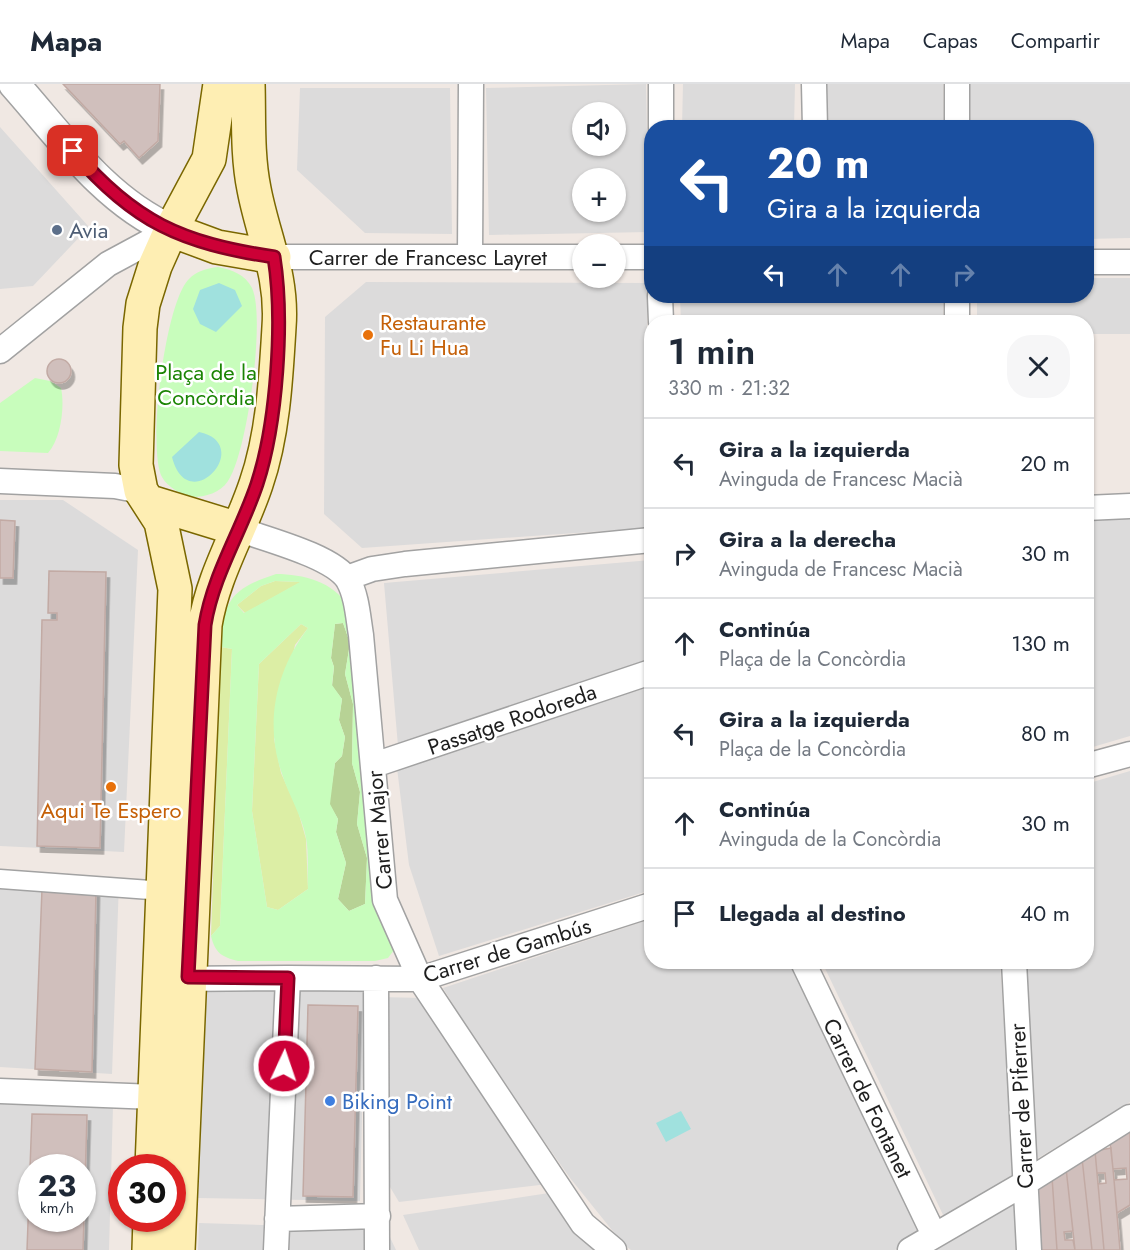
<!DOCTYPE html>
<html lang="es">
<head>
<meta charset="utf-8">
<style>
	body { margin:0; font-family:Jost,sans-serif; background:#f6f6f7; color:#1f2937; height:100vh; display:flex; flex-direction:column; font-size:22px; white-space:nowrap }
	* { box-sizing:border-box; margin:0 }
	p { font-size:20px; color:#747a83 }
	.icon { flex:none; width:33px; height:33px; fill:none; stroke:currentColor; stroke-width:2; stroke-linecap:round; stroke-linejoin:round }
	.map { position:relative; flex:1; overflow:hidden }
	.panel { position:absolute; left:644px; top:231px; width:450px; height:654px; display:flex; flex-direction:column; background:#fff; border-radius:24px; box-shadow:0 2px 4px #0004 }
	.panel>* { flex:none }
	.guide { position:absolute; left:644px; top:36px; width:450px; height:183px; border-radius:24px; box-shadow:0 2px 4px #0004; background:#1a4fa0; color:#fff; overflow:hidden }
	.buttons { position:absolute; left:572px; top:18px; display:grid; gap:12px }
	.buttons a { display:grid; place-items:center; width:54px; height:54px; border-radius:50%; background:#fff; box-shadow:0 2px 4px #0004; font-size:30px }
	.speed { position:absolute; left:18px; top:1070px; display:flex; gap:12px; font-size:30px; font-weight:700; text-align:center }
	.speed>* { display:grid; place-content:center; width:78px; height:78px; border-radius:50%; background:#fff; box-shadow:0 2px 4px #0004; line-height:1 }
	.speed small { font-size:15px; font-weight:400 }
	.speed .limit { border:9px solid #d22; background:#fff; color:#111 }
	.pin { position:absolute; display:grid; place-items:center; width:51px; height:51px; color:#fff; margin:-26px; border-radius:12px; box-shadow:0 3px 9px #0006 }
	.me { position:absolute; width:66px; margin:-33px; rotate:3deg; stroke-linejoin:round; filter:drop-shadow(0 0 4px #0008) }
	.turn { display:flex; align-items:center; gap:21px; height:126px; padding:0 24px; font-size:27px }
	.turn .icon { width:78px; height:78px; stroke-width:2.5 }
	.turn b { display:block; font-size:42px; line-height:51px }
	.lanes { display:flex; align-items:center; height:57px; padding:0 24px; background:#0003; justify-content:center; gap:30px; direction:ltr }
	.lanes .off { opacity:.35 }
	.round { display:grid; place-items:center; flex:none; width:63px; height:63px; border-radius:24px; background:#f6f6f7 }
	.head { display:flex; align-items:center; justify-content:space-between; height:102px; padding:0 24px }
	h1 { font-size:36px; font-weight:600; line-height:45px }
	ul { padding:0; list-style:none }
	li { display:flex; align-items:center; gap:18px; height:90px; padding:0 24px; border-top:2px solid #e0e1e3 }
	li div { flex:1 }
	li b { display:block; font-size:22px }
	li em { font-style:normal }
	header { display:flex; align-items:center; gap:36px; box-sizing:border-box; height:84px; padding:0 30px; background:#fff; border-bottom:2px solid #e0e1e3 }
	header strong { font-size:28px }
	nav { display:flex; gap:33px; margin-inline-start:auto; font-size:21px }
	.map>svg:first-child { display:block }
</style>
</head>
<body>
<header>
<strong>Mapa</strong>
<nav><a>Mapa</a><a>Capas</a><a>Compartir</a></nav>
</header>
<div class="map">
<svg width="1130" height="1166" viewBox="0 0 1130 1166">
	<defs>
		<filter id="shadow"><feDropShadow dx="3.5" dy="6" stdDeviation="0" flood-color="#0004"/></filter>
	</defs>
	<rect width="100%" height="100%" fill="#f0e8e3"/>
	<path fill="#dcdbdb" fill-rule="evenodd" d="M646,0L649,148L489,151L486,4ZM582,28H615V62H582ZM582,94H615V128H582Z
		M683,0H795L794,43H682Z
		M824,0H943L944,43H825Z
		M965,0H1130V154L1086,155V44H965Z
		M300,4H450L452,150L365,149L297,86Z
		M0,43L89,143L33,202L0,205Z
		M1086,194H1130V250H1086V238H977V212H1086Z
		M366,198L647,199V444L362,464L324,430L325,233Z
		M680,212H943V238H681Z
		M0,416H63L138,466L124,768L0,762Z
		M1130,432V652L1086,665V434Z
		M651,476V576L398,662L384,499Z
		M651,602V806L439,872L409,781L397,684Z
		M1130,687V1018L1035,1076L1023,878H1086V700Z
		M0,792L119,799L112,990L0,983Z
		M651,835V878H793L923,1149L895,1166H631L624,1161L570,1094L487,976L443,904Z
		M822,878H1000L1014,1094L946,1137Z
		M207,903L365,904L360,1117L198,1114Z
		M379,913L423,914L548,1100L399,1118L375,1078Z
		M0,1018L113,1022L109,1166H0ZM32,1083H82V1134H32Z
		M549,1109L599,1166H419L403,1131Z
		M1014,1111L1018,1166H924Z
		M199,1139L386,1145L396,1166H198Z"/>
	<path fill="#dceea5" d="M275,497L301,498L245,529L237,521L261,502Z
		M301,540L308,544L295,561L274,655L281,689L298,727L306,755L308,805L278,826L267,823L252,727L259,580Z
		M221,563L232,565L220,842L211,852Z"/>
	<path fill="#b7d295" d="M343,539L350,559L345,590L353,620L352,679L360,708L357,740L367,774L365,820L349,827L338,815L346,779L336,748L338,735L329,720L335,679L342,672L345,653L339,636L342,615L332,602L334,583L331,574L335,540Z"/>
	<path fill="#c8fdbc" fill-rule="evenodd" d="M218,183C232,186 245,190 252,204C266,233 247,370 228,397C220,409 206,413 192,413C181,410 168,404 162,393C147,366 165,218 189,195C196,187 208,184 218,183Z
		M35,294L50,297L61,304C65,322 61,355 48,369L0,367V319Z
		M276,490C303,490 334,498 348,522L394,866L388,874L375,877H238C222,873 215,869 211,852L220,842L232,565L221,563C223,516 231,505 276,490ZM275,497L300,498L244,529L237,521L261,502ZM343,539L350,559L345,590L353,620L352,679L360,708L357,740L367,774L365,820L349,827L338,815L346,779L336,748L338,735L330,720L335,679L342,672L345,653L339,636L342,615L332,601L334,583L331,574L335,540ZM301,540L308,544C276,586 264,639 282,690C289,712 302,732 306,754C309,770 307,788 308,805L278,826L267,823L252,727L259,580Z"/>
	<path fill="#a0e1de" d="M219,199L235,206L242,222L216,248L200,240L193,225L200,206Z
		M199,348C256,360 188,436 172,373Z
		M681,1027L691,1045L666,1058L656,1039Z"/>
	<path fill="#d0bfbc" stroke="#c2aaa4" stroke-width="1.5" fill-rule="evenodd" filter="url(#shadow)" d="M63,0H160L158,57L139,74L124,57L120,60Z
		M47 287a12 12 0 1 1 24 0a12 12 0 1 1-24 0Z
		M0,436L15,437L13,494H0Z
		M49,487L106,488L100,764L37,762L42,536H57V529H48Z
		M42,805L96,807L92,988L35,985Z
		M308,921L358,922L353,1113L303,1112Z
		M32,1030L87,1031L83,1166H27ZM32,1083H82V1134H32Z
		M1130,1045V1121L1117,1129L1114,1096L1127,1095L1126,1084L1113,1085L1110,1058Z
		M1111,1064L1114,1096L1120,1166H1104L1098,1100L1106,1099L1105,1089H1097L1095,1067Z
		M1095,1067L1104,1166H1092L1082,1074Z
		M1082,1074L1092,1166H1075L1066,1084Z
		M1066,1084L1073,1147L1064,1148L1065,1156H1073L1075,1166H1057L1052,1093Z
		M1052,1093L1057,1166H1040L1037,1102Z"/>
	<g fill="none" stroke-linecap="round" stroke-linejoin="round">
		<g stroke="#a2a2a2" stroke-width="21">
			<path id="pedestrian" d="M0,795L164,807"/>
		</g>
		<g stroke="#a2a2a2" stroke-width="27">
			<path id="minor" d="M814,0L815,44
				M957,0V44
				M661,44V0
				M470,172L471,0
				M274,173H582
				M615,173H651
				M1086,178H1130
				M660,212L661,238
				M957,212V238
				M0,267L108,180L171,146
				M0,397L115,402L141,407
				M1086,424L1130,422
				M238,445C265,455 333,472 348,496C357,512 358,533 361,551L385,816L420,895L583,1140L614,1166
				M347,494L372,485L405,480L651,456
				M374,681L651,588
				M1086,682L1130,670
				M803,878L934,1151
				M1014,878L1029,1166
				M288,894L420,895L651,821
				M376,894L377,1166
				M173,895L288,894L276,1166
				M0,1007L155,1013
				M277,1135L378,1132
				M910,1166L1025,1099L1130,1033"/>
		</g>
		<g stroke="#a2a2a2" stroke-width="33">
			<path id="tertiary" d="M14,0C62,54 104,116 171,146"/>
		</g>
		<g stroke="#7a6700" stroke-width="36">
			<path id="secondary" d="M171,146L217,163L274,173
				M150,418L238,445
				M152,1083L175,505L161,438L141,407L136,381L140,244L143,220L155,182L171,146L209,75L220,0
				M149,1166L150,1134
				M178,1166L205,541C213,491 240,448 256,400C273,351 276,294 279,243C283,191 263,153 254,105C247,71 249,34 248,0"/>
		</g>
		<use href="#pedestrian" stroke="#fff" stroke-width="18"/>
		<use href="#minor" stroke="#fff" stroke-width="24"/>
		<use href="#tertiary" stroke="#fff" stroke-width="30"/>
		<use href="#secondary" stroke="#feeeb3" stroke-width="33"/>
	</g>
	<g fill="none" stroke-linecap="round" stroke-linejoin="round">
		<g stroke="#850023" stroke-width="15">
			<path id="route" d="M73,67C134,138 181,159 274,173C284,236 277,339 257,400C241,448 213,491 205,541L188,893L288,894L284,982"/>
		</g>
		<use href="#route" stroke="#cc0036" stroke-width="10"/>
	</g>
	<circle fill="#5c6f8a" stroke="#fff" stroke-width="2" cx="57" cy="146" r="6"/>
	<g fill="#e8710a" stroke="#fff" stroke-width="2">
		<circle cx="368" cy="251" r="6"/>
		<circle cx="111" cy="703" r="6"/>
	</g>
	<circle fill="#3f7fe0" stroke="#fff" stroke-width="2" cx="330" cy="1017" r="6"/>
	<g text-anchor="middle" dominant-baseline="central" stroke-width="5" stroke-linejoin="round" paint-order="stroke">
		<g font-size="22" fill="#4e5e75" stroke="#fff" text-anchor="start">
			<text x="69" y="146">Avia</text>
		</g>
		<g font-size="22" fill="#1e1e1e" stroke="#fff">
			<text x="428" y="173">Carrer de Francesc Layret</text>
			<text transform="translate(512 635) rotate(-19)">Passatge Rodoreda</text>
			<text transform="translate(379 746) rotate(-95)">Carrer Major</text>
			<text transform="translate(507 866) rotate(-17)">Carrer de Gambús</text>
			<text transform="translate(868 1014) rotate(64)">Carrer de Fontanet</text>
			<text transform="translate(1021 1022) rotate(-93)">Carrer de Piferrer</text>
		</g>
		<g font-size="22" fill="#c56008" stroke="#fff" text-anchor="start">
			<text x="380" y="238">Restaurante<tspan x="380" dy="25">Fu Li Hua</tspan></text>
			<text x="111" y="726" text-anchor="middle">Aqui Te Espero</text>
		</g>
		<g font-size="22" fill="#1b8404" stroke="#fff">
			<text x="206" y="288">Plaça de la<tspan x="206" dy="25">Concòrdia</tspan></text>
		</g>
		<g font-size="22" fill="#366cbe" stroke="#fff" text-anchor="start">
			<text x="342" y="1017">Biking Point</text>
		</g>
	</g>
</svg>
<div class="buttons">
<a><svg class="icon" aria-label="sound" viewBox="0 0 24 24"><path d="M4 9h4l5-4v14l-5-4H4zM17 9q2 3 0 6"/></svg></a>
<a>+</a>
<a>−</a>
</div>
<div class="speed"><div>23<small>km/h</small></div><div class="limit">30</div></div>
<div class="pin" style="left:73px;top:67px;background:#d93025"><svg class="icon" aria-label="arrive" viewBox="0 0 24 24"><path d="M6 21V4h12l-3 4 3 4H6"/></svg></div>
<svg class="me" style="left:284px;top:982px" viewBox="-20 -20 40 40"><circle r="17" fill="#cc0036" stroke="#fff" stroke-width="3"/><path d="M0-11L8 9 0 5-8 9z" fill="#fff"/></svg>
<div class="guide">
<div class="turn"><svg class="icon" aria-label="left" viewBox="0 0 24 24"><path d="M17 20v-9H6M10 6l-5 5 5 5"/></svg><div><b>20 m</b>Gira a la izquierda</div></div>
<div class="lanes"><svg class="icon" aria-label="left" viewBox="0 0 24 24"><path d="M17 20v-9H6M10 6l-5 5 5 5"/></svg><svg class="icon off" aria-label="ahead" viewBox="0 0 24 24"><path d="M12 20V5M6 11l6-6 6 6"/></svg><svg class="icon off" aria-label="ahead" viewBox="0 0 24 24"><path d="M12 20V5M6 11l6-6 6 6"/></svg><svg class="icon off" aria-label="right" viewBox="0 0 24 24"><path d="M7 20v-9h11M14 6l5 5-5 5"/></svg></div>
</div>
<section class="panel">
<div class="head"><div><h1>1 min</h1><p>330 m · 21:32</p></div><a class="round"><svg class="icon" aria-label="close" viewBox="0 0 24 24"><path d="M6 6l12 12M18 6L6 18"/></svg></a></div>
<ul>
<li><svg class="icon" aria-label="left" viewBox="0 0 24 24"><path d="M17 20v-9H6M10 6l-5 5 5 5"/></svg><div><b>Gira a la izquierda</b><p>Avinguda de Francesc Macià</p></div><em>20 m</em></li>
<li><svg class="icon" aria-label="right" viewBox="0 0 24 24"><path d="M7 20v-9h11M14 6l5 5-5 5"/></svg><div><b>Gira a la derecha</b><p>Avinguda de Francesc Macià</p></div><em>30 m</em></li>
<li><svg class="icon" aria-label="ahead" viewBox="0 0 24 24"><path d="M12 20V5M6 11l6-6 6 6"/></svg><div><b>Continúa</b><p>Plaça de la Concòrdia</p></div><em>130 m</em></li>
<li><svg class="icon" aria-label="left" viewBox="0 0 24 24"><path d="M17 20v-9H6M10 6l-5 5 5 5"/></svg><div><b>Gira a la izquierda</b><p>Plaça de la Concòrdia</p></div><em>80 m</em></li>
<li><svg class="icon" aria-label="ahead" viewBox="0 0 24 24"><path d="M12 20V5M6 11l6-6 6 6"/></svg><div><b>Continúa</b><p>Avinguda de la Concòrdia</p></div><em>30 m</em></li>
<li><svg class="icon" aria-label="arrive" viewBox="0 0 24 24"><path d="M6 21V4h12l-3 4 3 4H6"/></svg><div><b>Llegada al destino</b></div><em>40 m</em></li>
</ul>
</section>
</div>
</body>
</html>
